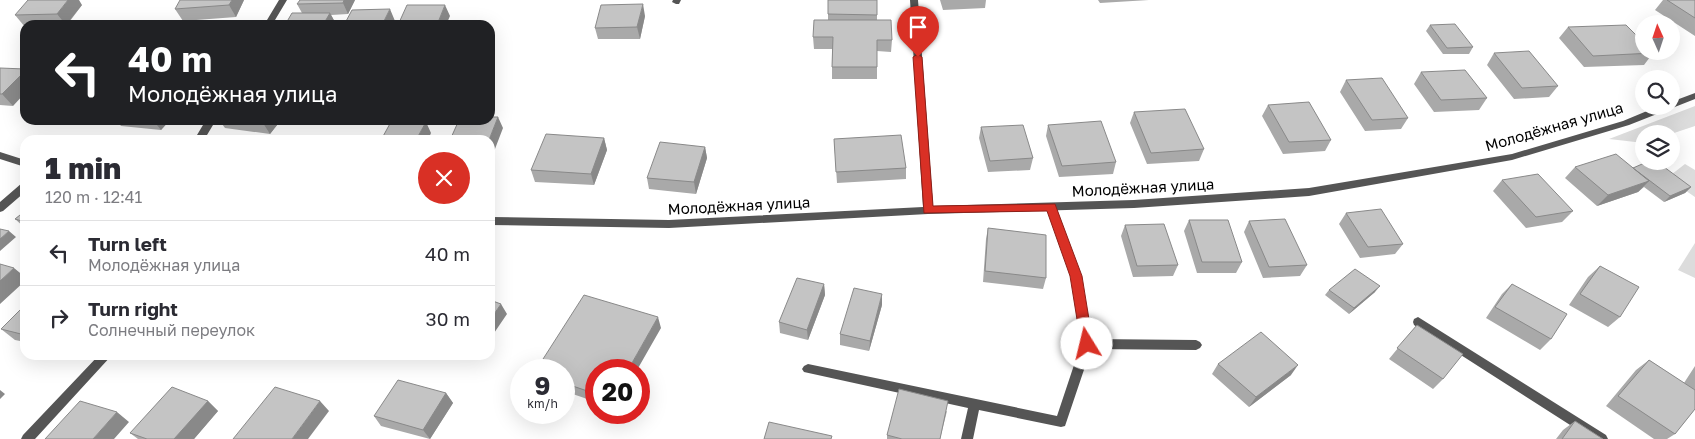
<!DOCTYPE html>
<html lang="en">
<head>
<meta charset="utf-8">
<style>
	body { margin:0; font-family:"Golos Text",sans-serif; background:#f7f7f7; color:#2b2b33; height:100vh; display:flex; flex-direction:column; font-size:19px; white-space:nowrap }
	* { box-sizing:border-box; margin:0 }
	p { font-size:16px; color:#7c7c81 }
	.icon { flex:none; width:28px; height:28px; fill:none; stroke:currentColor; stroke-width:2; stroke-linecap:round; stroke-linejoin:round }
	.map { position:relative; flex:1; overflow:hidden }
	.drawer { position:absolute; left:20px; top:135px; width:475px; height:225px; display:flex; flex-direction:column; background:#fff; border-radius:15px; box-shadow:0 5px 20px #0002 }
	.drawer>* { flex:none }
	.guide { position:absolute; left:20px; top:20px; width:475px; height:105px; border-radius:15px; box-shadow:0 5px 20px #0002; background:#202124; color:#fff; overflow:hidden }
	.needle { width:32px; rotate:357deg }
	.buttons { position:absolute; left:1635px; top:15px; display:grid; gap:10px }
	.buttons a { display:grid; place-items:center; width:45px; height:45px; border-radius:50%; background:#fff; box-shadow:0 5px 20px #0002; font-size:25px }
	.speed { position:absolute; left:510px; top:359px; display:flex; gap:10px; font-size:25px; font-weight:700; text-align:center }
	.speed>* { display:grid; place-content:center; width:65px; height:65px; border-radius:50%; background:#fff; box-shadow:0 5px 20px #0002; line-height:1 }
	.speed small { font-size:12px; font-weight:400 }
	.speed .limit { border:8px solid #d22; background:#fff; color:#111 }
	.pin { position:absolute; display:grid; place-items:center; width:42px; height:42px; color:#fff; margin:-51px -21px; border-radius:50% 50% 50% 0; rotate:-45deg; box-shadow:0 0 5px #0007 }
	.pin .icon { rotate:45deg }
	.me { position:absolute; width:55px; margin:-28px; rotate:351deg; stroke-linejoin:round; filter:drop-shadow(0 0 4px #0008) }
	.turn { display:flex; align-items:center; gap:18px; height:105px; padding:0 25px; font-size:22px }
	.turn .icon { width:65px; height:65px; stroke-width:2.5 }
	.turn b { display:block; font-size:35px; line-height:42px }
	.round { display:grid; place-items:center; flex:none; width:52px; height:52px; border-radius:26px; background:#f7f7f7 }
	.overview { display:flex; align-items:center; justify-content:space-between; height:85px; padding:0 25px }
	h1 { font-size:30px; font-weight:800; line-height:38px }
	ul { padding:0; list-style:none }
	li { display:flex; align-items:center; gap:15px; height:65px; padding:0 25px; border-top:1px solid #e1e1e2 }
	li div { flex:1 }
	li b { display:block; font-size:19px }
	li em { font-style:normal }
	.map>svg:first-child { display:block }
</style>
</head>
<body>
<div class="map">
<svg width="1695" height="439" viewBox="0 0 1695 439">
	<rect width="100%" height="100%" fill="#fff"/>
	<path fill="#dcdcdc" d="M1695,106V126L1671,134H1644V143L1609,139Z
		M1685,164L1695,170V197L1667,178Z
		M1695,243V278L1678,270Z"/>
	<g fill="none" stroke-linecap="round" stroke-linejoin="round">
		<path fill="#555" fill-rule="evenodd" d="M673,0H681L679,4H676L672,2Z
			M25,182V192L3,211L0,212V202L22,183Z
			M1051,203L1056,207L1081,276L1092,339L1196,340L1200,342L1202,345L1200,348L1196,350L1091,349L1065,426L1061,427L979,410L973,439H961L968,408L804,372L802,369L804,366L808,364L1057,416L1081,344L1071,276L1046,207Z
			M1418,317L1606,435L1608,439H1592L1414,325L1413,322L1414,319Z"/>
		<path fill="#555" fill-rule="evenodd" d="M279,0H287L272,25H264Z
			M910,0H918L933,206L1134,200L1309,188L1512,154L1623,121L1659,106H1671V102L1695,93V99L1629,125L1512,160L1309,196L1134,208L928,214L669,228L490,225V217L669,220L923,207Z
			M206,120H216L204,140H194Z
			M0,152L25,160V167L0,159Z
			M99,355H112L35,439H21L23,435Z"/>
	</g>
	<path fill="#a9a9a9" d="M244,0L236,17L183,21L175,9Z
		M355,0L348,14L331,15L336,24L335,25H285L302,13L297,4Z
		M828,0H877V20L892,40L891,52L877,51V79H832V49H814L813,37L828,20Z
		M940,0H986L985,8L943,10Z
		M1098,0H1149L1100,3Z
		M1663,0H1695V36L1655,10Z
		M82,5L67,25H25V27L15,15Z
		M645,16L640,39H598L595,28Z
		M1430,25L1473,47L1469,54H1443L1426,31Z
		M1568,27L1653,53L1644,65L1584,67L1559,38Z
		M1494,53L1558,86L1549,97L1514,99L1487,65Z
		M0,68L13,106L0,105Z
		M1421,72L1487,98L1479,110L1434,112L1414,84Z
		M1346,80L1408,118L1401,129L1365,131L1340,92Z
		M1268,105L1331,140L1325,151L1283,154L1262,116Z
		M1134,112L1204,149L1199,161L1147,164L1130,123Z
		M116,120H170L161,130L121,126Z
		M219,120H281L270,134L225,128Z
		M1048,125L1116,162L1113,174L1059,177L1046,136Z
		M981,127L1033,158L1030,170L988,172L979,138Z
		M604,138L607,150L594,185L535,182L531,170Z
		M834,139L906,168V179L837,183Z
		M705,147L707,158L696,194L649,189L647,178Z
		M1575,167L1633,168L1691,187L1685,193L1664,202L1644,187L1638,192L1597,206L1565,178Z
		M1502,180L1573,211L1562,222L1526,228L1493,191Z
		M25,211V228L15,219Z
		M1346,213L1403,244L1395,254L1360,258L1339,224Z
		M1189,220L1242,262L1236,273H1197L1184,231Z
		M1249,221L1307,265L1300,276L1263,278L1244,232Z
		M1125,225L1178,265L1173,276L1133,277L1121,236Z
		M988,228L1046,278L1043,289L983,282L986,239Z
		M1600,266L1620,317L1608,327L1569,305L1588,277Z
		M824,284L825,295L808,340L780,333L779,322Z
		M1512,284L1551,339L1540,350L1486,318L1502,294Z
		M1329,290L1375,292L1349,314L1325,295Z
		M25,305V342L15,340L1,329Z
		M882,305L869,351L840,345V334Z
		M1417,325L1443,379L1433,389L1389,359Z
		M661,328L596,370V402L564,391V370Z
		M1649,360L1684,383L1695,366V409L1675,434L1667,439H1654L1606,406L1636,370Z
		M1218,364L1291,375L1249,407L1212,374Z
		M446,393L453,403L430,439L381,426L374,416Z
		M208,401L218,411L194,439H138L130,433Z
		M947,411L940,439H887V435Z
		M1575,421L1603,439H1556L1563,430Z"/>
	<path fill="#898989" d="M68,0H79L82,5L66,25L57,14Z
		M232,0H244L236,17L229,5Z
		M344,0H355L348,14L343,3Z
		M643,4L645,16L640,39L637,27Z
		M445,5L450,16L446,25H437Z
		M390,9L395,21L393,25H382Z
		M330,13L336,24L335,25H323Z
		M25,71V93L13,106L2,94Z
		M498,117L503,128L490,162V140H489Z
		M153,120H170L161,130Z
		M265,120H281L270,134L263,123Z
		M426,122L431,133L428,140H416Z
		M604,138L607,150L594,185L591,174Z
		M705,147L707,158L696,194L694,182Z
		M1649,181L1638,192L1597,206L1608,195Z
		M1691,187L1685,193L1664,202L1670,196Z
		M9,231L16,237L0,251V239Z
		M14,268L25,277V281L0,304V281Z
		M824,284L825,295L808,340L807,330Z
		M1380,286L1375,292L1349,314L1354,308Z
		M882,294V305L869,351L870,341Z
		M501,304L507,314L490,339V320Z
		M658,317L661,328L637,370H628Z
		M1298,365L1291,375L1249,407L1256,397Z
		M0,390L5,394L0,399Z
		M446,393L453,403L430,439L423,430Z
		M208,401L218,411L194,439H174Z
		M320,401L329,411L308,439H292Z
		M117,412L129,422L114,439H93Z"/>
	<path fill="#c4c4c4" stroke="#898989" d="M28,0H68L57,14L15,15Z
		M180,0H232L229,5L175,9Z
		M300,0H344L343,3L297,4Z
		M828,0H877V15L828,14Z
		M1667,0H1695V18Z
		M643,4L637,27L595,28L601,5Z
		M407,5H445L437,25H398Z
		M390,9L382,25H344L352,10Z
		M292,13H330L323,25H285Z
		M814,20H891L892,40H877V67H832L833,37H813Z
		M1455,24L1473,47L1447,48L1430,25Z
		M1626,25L1644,43V51H1651L1653,53L1593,56L1568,27Z
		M1529,51L1558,86L1522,88L1494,53Z
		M0,68L25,69V71L2,94H0Z
		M1465,70L1487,98L1441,100L1421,72Z
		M1382,78L1408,118L1372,120L1346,80Z
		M1309,102L1331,140L1289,142L1268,105Z
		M1185,109L1204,149L1151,153L1134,112Z
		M490,117H498L489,140H450L459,120H490Z
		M241,120H265L263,123Z
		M392,120H393L426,122L416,140H381Z
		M1101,121L1116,162L1062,166L1048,125Z
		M1023,125L1033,158L990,161L981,127Z
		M546,134L604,138L591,174L531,170Z
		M901,135L906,168L836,172L834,139Z
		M660,142L705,147L694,182L647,178Z
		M1616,154L1649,181L1608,195L1575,167Z
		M1649,161H1656L1691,187L1670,196L1633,168Z
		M1538,174L1573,211L1536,217L1502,180Z
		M1381,209L1403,244L1368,247L1346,213Z
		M25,211V222L15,219Z
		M1285,219L1307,265L1269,267L1249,221Z
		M1189,220H1228L1242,262H1202Z
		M1164,224L1178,265L1137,266L1125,225Z
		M988,228L1046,235V278L985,271Z
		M0,229L9,231L0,239Z
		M0,264L14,268L0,281Z
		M1600,266L1639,287L1620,317L1580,294Z
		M1355,269L1380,286L1354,308L1329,290Z
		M797,278L824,284L807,330L779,322Z
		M1512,284L1567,314L1551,339L1495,307Z
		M854,288L882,294L870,341L840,334Z
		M584,295L658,317L628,370H596V394L564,383V370H536Z
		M490,300L501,304L490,320Z
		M25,305V335L1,329Z
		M1417,325L1463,354L1443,379L1397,348Z
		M1261,332L1298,365L1256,397L1218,364Z
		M1649,360L1695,390V409L1675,434L1618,396Z
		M398,380L446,393L423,430L374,416Z
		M172,387L208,401L174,439H147L130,433Z
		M275,387L320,401L292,439H233Z
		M899,389L948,401L940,439H902L887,435Z
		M80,401L117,412L93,439H45Z
		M1575,421L1603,439H1562Z
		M769,422L832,436L831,439H764Z"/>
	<path fill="#d93025" stroke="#8d1f18" d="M918,54L922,57L933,206L1055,204L1082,276L1093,344L1091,348H1083L1081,344L1070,276L1047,211L924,213L913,57Z"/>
	<g text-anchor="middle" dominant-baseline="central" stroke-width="4.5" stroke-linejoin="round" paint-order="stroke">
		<g font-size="15" fill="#000" stroke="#fff">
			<text transform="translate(1554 126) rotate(-16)">Молодёжная улица</text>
			<text transform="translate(1143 187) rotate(-3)">Молодёжная улица</text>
			<text transform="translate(739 205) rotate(-3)">Молодёжная улица</text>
		</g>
	</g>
</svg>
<div class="buttons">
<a><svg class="needle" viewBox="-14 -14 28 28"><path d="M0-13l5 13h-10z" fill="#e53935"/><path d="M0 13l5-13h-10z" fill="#7c7c81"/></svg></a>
<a><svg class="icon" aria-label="search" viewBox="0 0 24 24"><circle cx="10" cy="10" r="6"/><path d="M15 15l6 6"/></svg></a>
<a><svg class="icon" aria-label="layers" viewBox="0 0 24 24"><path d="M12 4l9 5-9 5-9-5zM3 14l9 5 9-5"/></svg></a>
</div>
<div class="speed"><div>9<small>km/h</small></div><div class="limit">20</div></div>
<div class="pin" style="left:918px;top:57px;background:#d93025"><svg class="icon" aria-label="arrive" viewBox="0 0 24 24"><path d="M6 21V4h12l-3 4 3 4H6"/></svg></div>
<svg class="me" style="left:1087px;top:344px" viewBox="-20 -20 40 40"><circle r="19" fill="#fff"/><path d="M0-13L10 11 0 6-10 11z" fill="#d93025"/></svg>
<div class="guide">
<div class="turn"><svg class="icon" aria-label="left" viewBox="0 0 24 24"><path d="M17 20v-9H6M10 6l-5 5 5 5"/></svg><div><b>40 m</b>Молодёжная улица</div></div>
</div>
<section class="drawer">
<div class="overview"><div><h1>1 min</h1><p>120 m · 12:41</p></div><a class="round" style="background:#d93025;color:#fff"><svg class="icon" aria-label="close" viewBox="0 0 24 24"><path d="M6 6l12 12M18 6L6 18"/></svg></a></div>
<ul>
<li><svg class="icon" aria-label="left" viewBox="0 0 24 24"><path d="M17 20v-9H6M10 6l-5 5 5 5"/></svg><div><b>Turn left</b><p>Молодёжная улица</p></div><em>40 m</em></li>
<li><svg class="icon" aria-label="right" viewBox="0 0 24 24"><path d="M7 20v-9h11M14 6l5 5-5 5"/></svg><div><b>Turn right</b><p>Солнечный переулок</p></div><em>30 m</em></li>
</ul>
</section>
</div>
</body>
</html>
